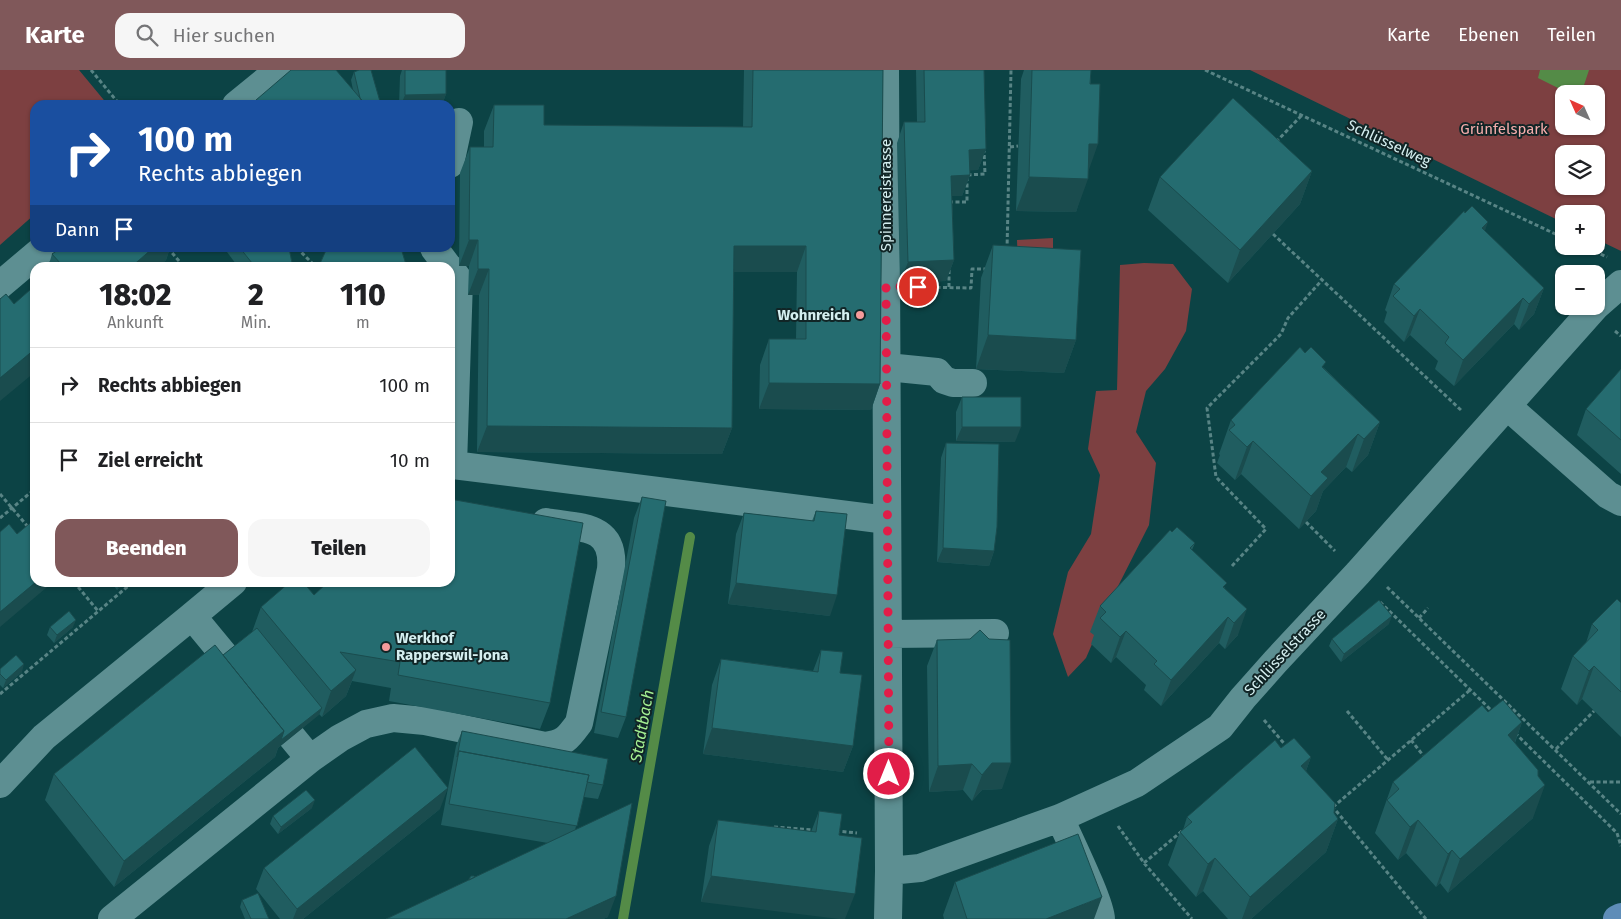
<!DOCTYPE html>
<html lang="de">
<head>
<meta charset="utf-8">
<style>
	body { margin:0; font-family:"Fira Sans",sans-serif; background:#f6f6f6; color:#202124; height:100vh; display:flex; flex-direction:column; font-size:19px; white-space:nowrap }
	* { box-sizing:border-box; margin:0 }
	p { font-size:16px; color:#757577 }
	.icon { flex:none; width:28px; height:28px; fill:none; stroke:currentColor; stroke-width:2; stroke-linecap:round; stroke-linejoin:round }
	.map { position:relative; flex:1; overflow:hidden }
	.side { position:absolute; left:30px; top:192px; width:425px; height:325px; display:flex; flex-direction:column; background:#fff; border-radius:15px; box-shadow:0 1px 4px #0004 }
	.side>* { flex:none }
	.top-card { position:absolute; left:30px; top:30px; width:425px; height:152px; border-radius:15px; box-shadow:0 1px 4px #0004; background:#1a4fa0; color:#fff; overflow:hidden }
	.needle { width:32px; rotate:315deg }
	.controls { position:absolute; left:1555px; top:15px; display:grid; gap:10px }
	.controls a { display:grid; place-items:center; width:50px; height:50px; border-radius:10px; background:#fff; box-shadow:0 1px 4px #0004; font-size:25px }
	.pin { position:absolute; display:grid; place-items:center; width:42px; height:42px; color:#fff; margin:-21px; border:2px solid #fff; border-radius:50%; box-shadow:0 1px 5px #0007 }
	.me { position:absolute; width:55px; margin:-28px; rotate:0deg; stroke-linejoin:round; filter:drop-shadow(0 0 4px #0008) }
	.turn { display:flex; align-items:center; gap:18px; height:105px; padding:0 25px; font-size:22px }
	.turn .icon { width:65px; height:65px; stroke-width:2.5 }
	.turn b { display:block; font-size:35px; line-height:42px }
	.then { display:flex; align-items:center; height:48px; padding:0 25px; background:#0003; gap:10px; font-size:19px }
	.eta { display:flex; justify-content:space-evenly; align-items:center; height:85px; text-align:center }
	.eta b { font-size:30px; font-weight:800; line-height:35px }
	.primary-button { display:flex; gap:10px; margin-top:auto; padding:10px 25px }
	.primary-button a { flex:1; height:58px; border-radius:15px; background:#80585a; color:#fff; font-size:20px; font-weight:800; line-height:58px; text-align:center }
	.primary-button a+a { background:#f6f6f6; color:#202124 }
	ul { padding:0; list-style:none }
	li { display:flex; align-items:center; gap:15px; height:75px; padding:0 25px; border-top:1px solid #e0e0e0 }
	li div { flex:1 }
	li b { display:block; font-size:19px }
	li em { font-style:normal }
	header { display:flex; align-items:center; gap:30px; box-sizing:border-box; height:70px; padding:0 25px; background:#80585a; color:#fff }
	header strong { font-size:24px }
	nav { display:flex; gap:28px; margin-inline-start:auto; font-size:18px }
	.search { width:350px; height:45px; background:#f6f6f6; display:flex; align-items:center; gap:12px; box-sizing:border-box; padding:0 18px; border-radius:15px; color:#757577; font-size:19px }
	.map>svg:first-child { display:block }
</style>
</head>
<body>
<header>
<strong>Karte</strong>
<div class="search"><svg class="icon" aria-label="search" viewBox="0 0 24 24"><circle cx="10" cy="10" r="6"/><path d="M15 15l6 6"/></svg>Hier suchen</div>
<nav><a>Karte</a><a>Ebenen</a><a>Teilen</a></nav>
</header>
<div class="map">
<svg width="1621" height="849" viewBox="0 0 1621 849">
	<rect width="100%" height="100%" fill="#0c4345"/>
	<path fill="#7d4041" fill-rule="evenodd" d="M0,0H79L108,35H35V144L0,175Z
		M1250,0H1621V181L1596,169V144H1564V153ZM1564,24H1596V56H1564ZM1564,84H1596V116H1564Z
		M1053,168V181L1018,195L1017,170Z
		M1144,193L1173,194L1192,219L1186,261L1165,299L1146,321L1136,362L1156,393L1149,455L1112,528L1086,588L1068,607L1053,564L1068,502L1091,464L1100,405L1088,379L1096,321L1117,320L1120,195Z"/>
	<path fill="#548b47" d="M1540,0H1589L1581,24H1570L1538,8Z"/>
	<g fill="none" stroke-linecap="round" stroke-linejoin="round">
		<path stroke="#548b47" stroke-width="10" d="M623,849L690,467"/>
		<path stroke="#588485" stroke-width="3" stroke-dasharray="4 2.5" stroke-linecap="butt" d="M91,0L120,35
			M1205,0L1564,168
			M1276,72L1302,45
			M1010,77L1018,76
			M949,132H967V105L985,104L984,81
			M1273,164L1462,341
			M1583,176L1607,187
			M168,178L185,198
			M297,178L317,198
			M1007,180L1011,0
			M949,200V217
			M917,217L971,218L972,199H987
			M1615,261L1621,266
			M0,424L29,458
			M0,448L35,419
			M1306,452L1335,481
			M1232,496L1266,459L1216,407L1207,338L1281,264L1288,248L1322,210
			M74,512L98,541
			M1387,517L1621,744
			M1380,532L1492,641
			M1419,548L1428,538
			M0,624L133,512
			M1347,641L1388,690
			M1264,650L1287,677
			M1515,663L1617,763L1621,776
			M1411,670L1426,689
			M1556,679L1594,641
			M1590,712H1621
			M1332,736L1426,849
			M1333,737L1470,620
			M1118,756L1144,793L1192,849
			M774,757L815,760
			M836,761L857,763
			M1144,793L1182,761"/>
		<path stroke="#5d8f92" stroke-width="28" d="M885,0L889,801L888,849
			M236,35L279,0
			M450,94L459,52
			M434,178L449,198
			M450,198L459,210L453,395L887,450
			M0,215L44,178
			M1596,236L1621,214
			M887,297L937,302L944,310L953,313H973
			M1507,336L1608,425L1621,432
			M192,546L233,512
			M888,564L995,563
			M0,714L44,667L192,546L310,689
			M1060,748C1067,764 1103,838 1101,849
			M889,801L920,798L1060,748L1137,713L1220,657L1243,628L1275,592L1358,503L1596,236
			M112,849L310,689L340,668L366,654L393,648L425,651L545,676C564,674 568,668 579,653L611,499C615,454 580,458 546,452"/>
		<path stroke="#5e8db8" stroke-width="28" d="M1617,849L1621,847"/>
	</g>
	<path fill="#205d60" d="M402,0H446V24L442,35H399L400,6Z
		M744,0H883L880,314L871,340L759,339L760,295L769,269H796L797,202H733L732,358L722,384L477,382L479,225H468L469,196H459L460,103L470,77H484V61L494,35L544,55L743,57Z
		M916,0H984L986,79L978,100H970V105L962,126H952L954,190L946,211L900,213L897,73L904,52H917Z
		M1024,0H1091L1088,103L1076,142L1016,141L1021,9Z
		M354,2L381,35H255L256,30L353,20L351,10Z
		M1312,101L1300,134L1228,213L1148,140L1160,107Z
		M1485,161L1544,218L1534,244L1519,260L1514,254L1454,316L1435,299L1438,291L1410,265L1404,272L1384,252L1387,242L1385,240L1394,214Z
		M993,175L1076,270L1064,303L976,299L981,208Z
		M61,178H170L166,190L157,198H48L52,184Z
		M224,178H289L293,198H239Z
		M1305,283L1324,298L1380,352L1368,385L1352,402L1346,397L1323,421L1316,441L1299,459L1241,404L1235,410L1217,393L1220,385L1219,384L1231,350Z
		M1621,299V404L1577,365L1586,339Z
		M962,327L1015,372L956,371V342Z
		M946,373L994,481L989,496L937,492L941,388Z
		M642,427L626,647L618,668L594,663L634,448Z
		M816,441L830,546L728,534L736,464L744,443L812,451Z
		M1172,462L1195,473L1192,480L1225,518L1238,565L1225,579L1219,573L1161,636L1144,620L1146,615L1116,587L1111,593L1091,574L1094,565L1090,562L1100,536Z
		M111,512H126L117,520Z
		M314,525L550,633L540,659L389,631L391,618L352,611L346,626L322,647L319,644L278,678L275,687L114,817L45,730L54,704L223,585L252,562L261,537Z
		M1621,533V667L1582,629L1577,635L1561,619L1573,586L1586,573L1592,554Z
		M1389,554L1341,592L1329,576L1332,569Z
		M50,557H73L54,573L47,565Z
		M937,570L1002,719L982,720L972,731L963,720L929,722L927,596Z
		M821,580L840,603L853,676L843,702L703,684L712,615L721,589L813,601Z
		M0,599L22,602L3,618L0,615Z
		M1488,642L1522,652L1515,673L1533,748L1448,823L1440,813L1436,817L1406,783L1398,790L1375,763L1393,712Z
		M462,661L603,715L598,729L584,727L575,760L608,847L603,849H386L469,810V809L475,807L548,773L441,755L456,676Z
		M1281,678L1311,687L1306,701L1338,749L1326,782L1251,849H1228L1203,821L1196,827L1168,795L1180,762L1183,760L1187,747Z
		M312,738L278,764L270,754L273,746Z
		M440,739L303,849H280L256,819L264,798Z
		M819,741L839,765L701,832L709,776L718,750L811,762Z
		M955,812L1094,849H944L943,845Z
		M242,830L269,849H245L240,837Z"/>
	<path fill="#1a4c4e" d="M446,24L442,35H401L405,25Z
		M1089,74H1098L1086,108Z
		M986,79L978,100L962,101L969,80Z
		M1312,101L1300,134L1228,213L1240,180Z
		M970,105L962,126H943L951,106Z
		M1029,107L1088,109L1076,142L1016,141Z
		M1488,152L1479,178L1482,158Z
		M469,170H478L469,196H459Z
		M734,176H806L797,202H724Z
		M153,178H170L166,190L157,198H130Z
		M954,190L946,211L900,213L908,192Z
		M478,199H489L479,225H468Z
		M1544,218L1534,244L1519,260L1529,234Z
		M1523,228L1514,254L1454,316L1463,290Z
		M1420,239L1410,265L1404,272L1414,246Z
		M988,265L1076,270L1064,303L976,299Z
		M35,279V302L0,331V308Z
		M769,313L880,314L871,340L759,339Z
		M1380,352L1368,385L1352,402L1364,369Z
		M487,356L732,358L722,384L477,382Z
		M962,357H1021L1015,372L956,371Z
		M1358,364L1346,397L1323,421L1316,441L1299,459L1311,426L1321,402Z
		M1253,371L1241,404L1235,410L1247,377Z
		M943,478L994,481L989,496L937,492Z
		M36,512H53L0,557V542Z
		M120,512H126L117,520Z
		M736,513L837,525L830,546L728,534Z
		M1247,539L1238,565L1225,579L1234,553Z
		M1392,546L1389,554L1341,592L1344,584Z
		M1228,547L1219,573L1161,636L1171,610Z
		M76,550L73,557L54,573L57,565Z
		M1126,561L1116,587L1111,593L1120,567Z
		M24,594L22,602L3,618L6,610Z
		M1594,596L1582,629L1577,635L1589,601Z
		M356,600L346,626L322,647L331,621Z
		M322,638L319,645L278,678L275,687L114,817L124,791L284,661Z
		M1522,652L1510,685L1508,665Z
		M712,658L853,676L843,702L703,684Z
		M1311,687L1299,720L1301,696Z
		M992,693H1011L1002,719L982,720L972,731L982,705Z
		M972,694L963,720L929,722L938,696Z
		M1545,715L1533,748L1448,823L1460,789Z
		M448,718L440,739L303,849H293L297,839Z
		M315,730L312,738L278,764L281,757Z
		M1338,749L1326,782L1251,849H1242L1250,827Z
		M1418,750L1406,783L1398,790L1410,757Z
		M1452,780L1440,813L1436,817L1448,784Z
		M1215,788L1203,821L1196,827L1208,794Z
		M711,806L855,824L845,849H839L701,832Z
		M616,826L608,847L603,849H566Z
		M1102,827L1094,849H1046Z"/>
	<path fill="#256c70" stroke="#1a4c4e" d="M291,0H336L366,35H257L256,30Z
		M359,0H371L381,35L362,31L360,28L354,2Z
		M405,0H446V24L405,25Z
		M753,0H883L880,314L769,313V269H806V176H734L732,358L487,356L489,199H478V170H469L470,77H493L494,35H544V55L752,57Z
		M924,0H984L986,79L969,80L970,105L951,106L954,190L908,192L904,52H925Z
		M1032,0H1091L1090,14H1100L1098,74H1089L1088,109L1029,107Z
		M1233,28L1312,101L1240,180L1160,107Z
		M1472,136L1488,152L1482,158L1544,218L1529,234L1523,228L1463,290L1445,273L1449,267L1420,239L1414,246L1393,226L1400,219L1394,214L1464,141L1465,143Z
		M993,175L1081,180L1076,270L988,265Z
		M61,178H153L130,198H56L61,194L52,184Z
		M240,178H289L293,198H256Z
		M327,178H401L407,198H318Z
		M31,219L35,223V279L0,308V229L6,224L14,234Z
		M1300,277L1305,283L1311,277L1326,292L1322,297L1380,352L1364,369L1358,364L1321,402L1328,408L1311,426L1253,371L1247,377L1229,360L1235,355L1231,350Z
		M1621,299V370L1586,339Z
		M962,327H1021V357H962Z
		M946,373L999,374L997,457L994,481L943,478Z
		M642,427L666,431L626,647L601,642Z
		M450,429L583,453L550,633L398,605L400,592L340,582L356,600L331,621L261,537L290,512H303L314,525L328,512H450Z
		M816,441L847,444L837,525L736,513L744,443L814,451Z
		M35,449L36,512L0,542V462L9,454L17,464Z
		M1177,457L1195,473L1190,478L1227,513L1223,517L1247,539L1234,553L1228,547L1171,610L1154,594L1157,591L1126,561L1120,567L1100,548L1106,542L1100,536L1170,460L1172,462Z
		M1617,529L1621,533V622L1594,596L1589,601L1573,586L1598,560L1592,554Z
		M1379,530L1392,546L1344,584L1332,569Z
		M69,541L76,550L57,565L50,557Z
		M257,558L322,638L281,670L284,661L223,585Z
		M980,560L989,569L1010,570L1011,693H992L982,705L972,694L938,696L937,570L970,569Z
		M215,575L284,661L124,791L54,704Z
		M821,580L843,582L840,603L862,605L853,676L712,658L721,589L818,602Z
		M16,585L24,594L6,610L0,604V599Z
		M1503,630L1522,652L1508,665L1538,700V706L1545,715L1460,789L1452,780L1448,784L1418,750L1410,757L1387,730L1399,719L1393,712L1482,635L1488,642Z
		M462,661L608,689L603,715L587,712L589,705L459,681L457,687Z
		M1294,668L1311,687L1301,696L1335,733L1334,743L1338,749L1250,827L1215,788L1208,794L1180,762L1192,752L1187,747L1275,670L1281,678Z
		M415,677L448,718L297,839L264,798Z
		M459,681L589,705L577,756L449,734Z
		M306,720L315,730L281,757L273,746Z
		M632,733L616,826L566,849H386Z
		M819,741L842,744L839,765L862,768L855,824L711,806L718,750L816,762Z
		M1078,764L1102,827L1046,849H967L955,812Z
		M471,806H474L475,807L469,810V809Z
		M258,823L269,849H251L242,830Z"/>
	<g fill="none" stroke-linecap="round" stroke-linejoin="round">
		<path stroke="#e11d48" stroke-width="9" stroke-dasharray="0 16.2" d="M889,704L886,216L918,217"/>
	</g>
	<g fill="#f59b9b" stroke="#112526" stroke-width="2">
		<circle cx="860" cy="245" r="5"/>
		<circle cx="386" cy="577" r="5"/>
	</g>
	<g text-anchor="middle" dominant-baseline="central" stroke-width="4" stroke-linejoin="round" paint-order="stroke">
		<g font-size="15" fill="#f6adac" stroke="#112526">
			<text x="1504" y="59">Grünfelspark</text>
		</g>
		<g font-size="15" fill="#d5eff0" stroke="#112526">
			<text transform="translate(1389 73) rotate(25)">Schlüsselweg</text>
			<text transform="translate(886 125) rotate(-90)">Spinnereistrasse</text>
			<text transform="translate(1285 582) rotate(-47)">Schlüsselstrasse</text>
		</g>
		<g font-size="15" font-weight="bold" fill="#d5eff0" stroke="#112526" text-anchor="end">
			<text x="850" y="245">Wohnreich</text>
			<text x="396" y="568" text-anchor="start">Werkhof<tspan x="396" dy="17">Rapperswil-Jona</tspan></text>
		</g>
		<g font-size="16" font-style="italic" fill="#a4f093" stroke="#112526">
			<text transform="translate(642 656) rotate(-80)">Stadtbach</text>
		</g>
	</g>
</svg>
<div class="controls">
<a><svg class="needle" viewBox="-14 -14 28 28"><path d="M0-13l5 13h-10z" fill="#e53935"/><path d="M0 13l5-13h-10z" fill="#757577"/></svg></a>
<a><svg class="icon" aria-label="layers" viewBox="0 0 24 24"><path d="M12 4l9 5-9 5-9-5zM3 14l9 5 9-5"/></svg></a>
<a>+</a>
<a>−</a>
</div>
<div class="pin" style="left:918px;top:217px;background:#d93025"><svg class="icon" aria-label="arrive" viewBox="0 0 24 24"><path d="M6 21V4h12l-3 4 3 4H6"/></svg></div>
<svg class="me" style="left:889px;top:704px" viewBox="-20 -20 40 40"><circle r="17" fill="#e11d48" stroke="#fff" stroke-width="3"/><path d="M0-11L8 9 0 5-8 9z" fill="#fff"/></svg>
<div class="top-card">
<div class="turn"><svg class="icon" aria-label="right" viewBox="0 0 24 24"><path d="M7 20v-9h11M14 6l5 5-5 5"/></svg><div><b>100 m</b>Rechts abbiegen</div></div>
<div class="then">Dann<svg class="icon" aria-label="arrive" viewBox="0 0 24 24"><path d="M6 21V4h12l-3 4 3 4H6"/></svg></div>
</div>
<section class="side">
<div class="eta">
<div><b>18:02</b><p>Ankunft</p></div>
<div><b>2</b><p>Min.</p></div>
<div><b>110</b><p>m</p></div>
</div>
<ul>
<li><svg class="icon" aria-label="right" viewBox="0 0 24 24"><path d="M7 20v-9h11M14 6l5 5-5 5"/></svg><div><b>Rechts abbiegen</b></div><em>100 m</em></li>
<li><svg class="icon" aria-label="arrive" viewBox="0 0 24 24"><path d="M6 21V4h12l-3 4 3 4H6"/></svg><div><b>Ziel erreicht</b></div><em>10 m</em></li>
</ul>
<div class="primary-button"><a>Beenden</a><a>Teilen</a></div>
</section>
</div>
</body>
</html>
